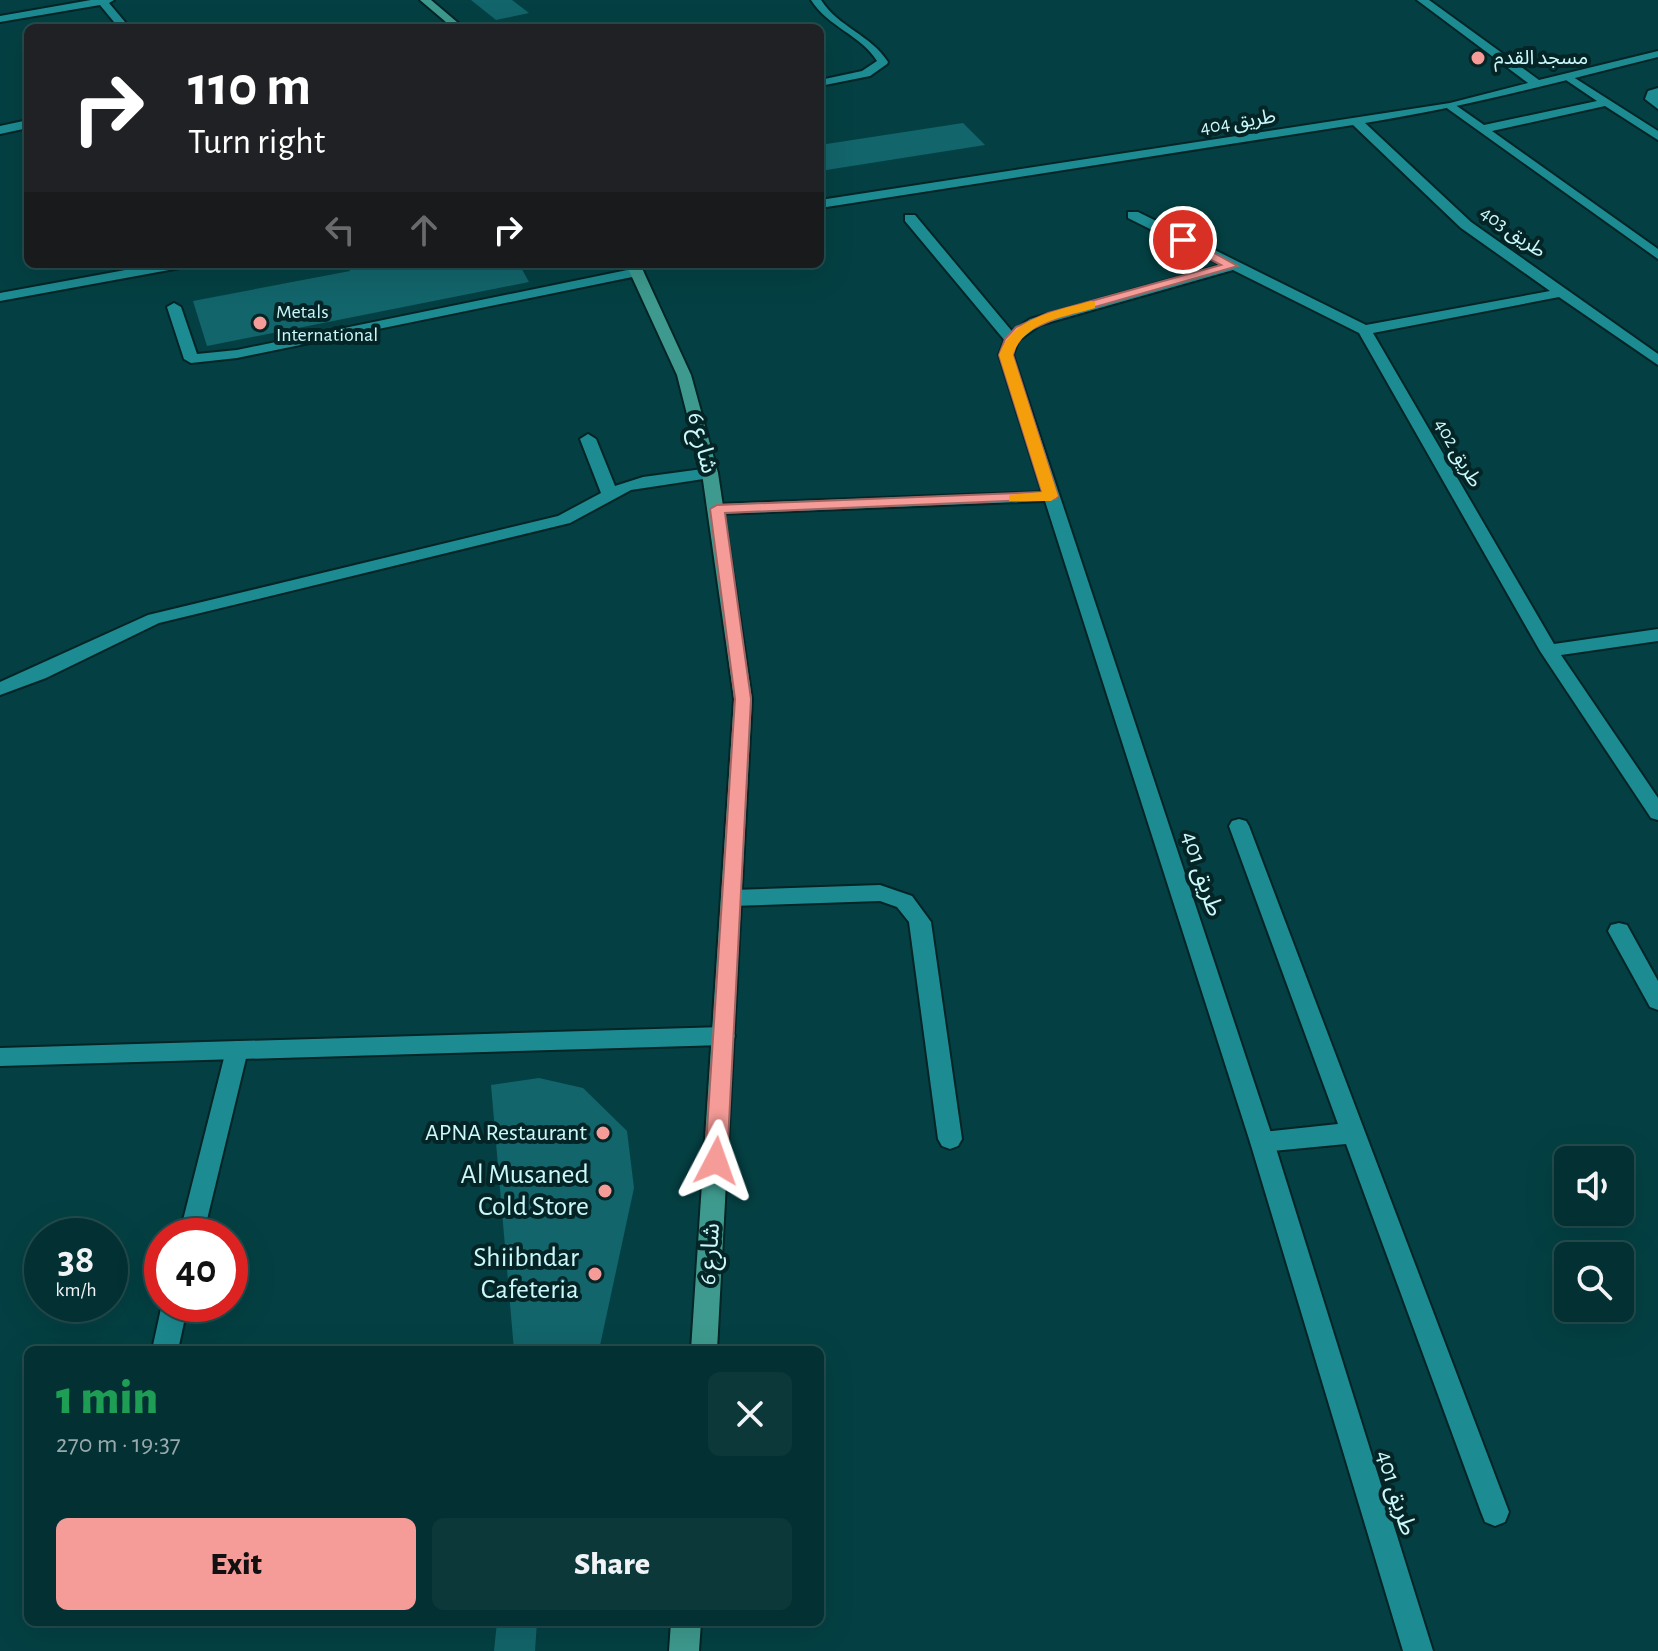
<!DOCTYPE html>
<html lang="en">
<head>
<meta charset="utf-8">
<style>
	body { margin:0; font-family:"Alegreya Sans","Noto Sans Arabic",sans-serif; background:#0d383a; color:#f1f3f6; height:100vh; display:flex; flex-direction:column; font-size:30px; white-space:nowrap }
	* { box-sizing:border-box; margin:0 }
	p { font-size:26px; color:#97a9ac }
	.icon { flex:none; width:44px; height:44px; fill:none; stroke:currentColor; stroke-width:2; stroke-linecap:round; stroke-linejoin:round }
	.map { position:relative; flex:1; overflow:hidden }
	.panel { position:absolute; left:24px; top:1346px; width:800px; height:280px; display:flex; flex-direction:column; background:#033032; border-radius:12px; box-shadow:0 8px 32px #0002,0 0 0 2px #244b4d }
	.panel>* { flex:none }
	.guide { position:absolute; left:24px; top:24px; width:800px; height:244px; border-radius:12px; box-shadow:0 8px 32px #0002,0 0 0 2px #244b4d; background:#202124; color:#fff; overflow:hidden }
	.tools { position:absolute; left:1554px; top:1146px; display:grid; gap:16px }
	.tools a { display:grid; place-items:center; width:80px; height:80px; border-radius:12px; background:#033032; box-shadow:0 8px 32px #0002,0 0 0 2px #244b4d; font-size:40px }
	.speed { position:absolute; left:24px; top:1218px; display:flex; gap:16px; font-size:40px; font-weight:700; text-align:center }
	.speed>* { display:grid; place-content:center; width:104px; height:104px; border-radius:50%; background:#033032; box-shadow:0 8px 32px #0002,0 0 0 2px #244b4d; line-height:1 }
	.speed small { font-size:20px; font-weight:400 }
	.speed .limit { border:12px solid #d22; background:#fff; color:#111 }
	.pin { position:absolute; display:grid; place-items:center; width:68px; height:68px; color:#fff; margin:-34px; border:4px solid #fff; border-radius:50%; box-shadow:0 2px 8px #0007 }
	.me { position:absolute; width:88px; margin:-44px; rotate:4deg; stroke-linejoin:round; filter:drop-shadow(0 0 6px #0008) }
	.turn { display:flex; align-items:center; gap:28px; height:168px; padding:0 32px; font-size:36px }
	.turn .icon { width:104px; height:104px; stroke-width:2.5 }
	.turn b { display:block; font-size:56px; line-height:68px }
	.lanes { display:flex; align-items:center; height:76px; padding:0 32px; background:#0003; justify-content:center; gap:40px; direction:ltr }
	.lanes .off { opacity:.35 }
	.round { display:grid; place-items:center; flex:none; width:84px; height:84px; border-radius:12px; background:#0d383a }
	.head { display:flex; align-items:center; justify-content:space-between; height:136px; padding:0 32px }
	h1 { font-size:48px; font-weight:800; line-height:60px; color:#1e9e55 }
	.primary-button { display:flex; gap:16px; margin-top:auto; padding:16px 32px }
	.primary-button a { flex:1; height:92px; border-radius:12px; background:#f59b98; color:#111; font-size:32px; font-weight:800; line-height:92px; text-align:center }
	.primary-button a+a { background:#0d383a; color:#f1f3f6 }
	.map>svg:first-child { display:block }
</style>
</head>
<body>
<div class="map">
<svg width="1658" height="1651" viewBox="0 0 1658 1651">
	<rect width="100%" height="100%" fill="#044043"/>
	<path fill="#12656b" d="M471,0H512L529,13L496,20Z
		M963,123L985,145L820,171V145Z
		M347,264H519L529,282L207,346L193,301L350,271Z
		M539,1078L583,1088L627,1131L634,1188L599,1350H514L491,1085Z
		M497,1622H537L535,1651H494Z"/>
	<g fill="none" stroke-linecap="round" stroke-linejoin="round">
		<g stroke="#042426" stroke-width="4">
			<path id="lane" d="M1570,75L1658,131V140L1605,106L1492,131L1658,249V259L1444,106L1454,104L1484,125L1597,101L1566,80V76Z
				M1658,88V109L1645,99L1648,91Z
				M28,120V128L0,134V126Z
				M905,215H915L1016,336V342H1006L905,221Z
				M637,268L644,272L642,275L237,358L191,363L184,359L167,307L174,303L181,307L197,354L237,350Z
				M588,434L596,439L615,486L643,477L710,468L718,473L710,478L631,490L570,523L159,623L46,678L0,695V682L148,615L558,516L601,493L580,439Z
				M1239,819L1246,821L1249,826L1509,1512L1505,1522L1495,1526L1485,1522L1481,1512L1346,1144L1262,1152L1254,1149L1250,1142L1254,1135L1262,1132L1338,1124L1229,826L1232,821Z
				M880,885L912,896L931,922L962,1139L958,1146L950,1149L942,1146L938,1139L909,922L897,907L880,901L731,906L724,904L721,898L724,892L731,890Z
				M1619,923L1627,925L1658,981V1010L1650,1007L1608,931L1611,925Z
				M237,1041L245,1043L248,1050L203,1236H179L226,1050L229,1043Z
				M162,1304H188L178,1350H152Z"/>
		</g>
		<g stroke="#042426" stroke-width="4">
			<path id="street" d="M91,0H114L109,3L130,28H119L100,5L0,22V16Z
				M811,0H821C838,27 871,35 888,62L887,64L870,76L820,86V80L862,71L877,61C861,35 828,27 811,0Z
				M1417,0H1429L1539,80L1658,51V57C1559,82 1466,107 1365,123L1471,222L1658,354V365L1559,297L1373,333L1554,644L1658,629V641L1561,655L1658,798V820L1651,818L1540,651L1359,333L1233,270L1040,325L1018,341L1013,355L1274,1142L1433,1651H1403L1250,1142L1045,501L717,514L709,509L717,504L1042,492L999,355L1006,336L1030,319L1222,265L1128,218V212H1138L1366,325L1550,291L1461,228L1353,125L820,208V200L1450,103L1528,83Z
				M158,264H187L180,268L0,301V293Z
				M724,1027L732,1029L735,1036L732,1043L724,1045L0,1066V1048Z"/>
		</g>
		<g stroke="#042426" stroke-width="4">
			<path id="secondary" d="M420,0H431L464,28H453Z
				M626,264H640L691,375L718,473L752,699L717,1350H691L734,699L702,473L677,375Z
				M671,1622H701L699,1651H669Z"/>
		</g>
		<use href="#lane" fill="#1d8b92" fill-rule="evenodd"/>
		<use href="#street" fill="#1d8b92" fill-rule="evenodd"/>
		<use href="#secondary" fill="#3e9a8e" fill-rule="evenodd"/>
	</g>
	<path fill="#f59b98" stroke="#9f6563" stroke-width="2" d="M1179,238H1187L1238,266L1057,318L1025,332L1017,341L1013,355L1058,496L1056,499L725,513L751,699L727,1161L724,1168L716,1171L708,1168L705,1161L735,699L710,509L717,505L1042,492L999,355L1005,339L1016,327L1048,313L1221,265L1179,243Z"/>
	<path fill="#f59e0b" d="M1091,301L1095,302V308C1065,317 1024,321 1013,355L1058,496L1051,501H1009V495L1042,492L999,355C1012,317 1056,311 1091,301Z"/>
	<g fill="#f59b98" stroke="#042426" stroke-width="3">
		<circle cx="1478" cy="58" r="8"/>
		<circle cx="260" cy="323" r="8"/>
		<circle cx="603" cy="1133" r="8"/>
		<circle cx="605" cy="1191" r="8"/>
		<circle cx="595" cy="1274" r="8"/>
	</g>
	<g text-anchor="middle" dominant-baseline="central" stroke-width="8" stroke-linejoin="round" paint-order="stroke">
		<g font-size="20" fill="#cbf8fb" stroke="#042426" text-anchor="start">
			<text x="1494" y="58">مسجد القدم</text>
			<text x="276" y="312">Metals<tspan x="276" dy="23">International</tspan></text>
		</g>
		<g font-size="20" fill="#cbf8fb" stroke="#042426">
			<text transform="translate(1238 122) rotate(-9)">طريق 404</text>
			<text transform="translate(1513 232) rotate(35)">طريق 403</text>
			<text transform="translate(1458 453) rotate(60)">طريق 402</text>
		</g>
		<g font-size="24" fill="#cbf8fb" stroke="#042426">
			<text transform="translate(702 443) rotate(76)">شارع 6</text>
			<text transform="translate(1202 874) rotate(72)">طريق 401</text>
			<text transform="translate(710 1254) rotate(-86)">شارع 6</text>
			<text transform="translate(1396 1493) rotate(73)">طريق 401</text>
		</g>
		<g font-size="24" fill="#cbf8fb" stroke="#042426" text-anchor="end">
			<text x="587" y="1133">APNA Restaurant</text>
		</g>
		<g font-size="28" fill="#cbf8fb" stroke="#042426" text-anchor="end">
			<text x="589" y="1175">Al Musaned<tspan x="589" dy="32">Cold Store</tspan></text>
			<text x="579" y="1258">Shiibndar<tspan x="579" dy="32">Cafeteria</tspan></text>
		</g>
	</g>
</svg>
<div class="tools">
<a><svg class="icon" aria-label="sound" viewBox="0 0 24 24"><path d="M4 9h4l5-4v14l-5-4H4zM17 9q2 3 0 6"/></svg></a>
<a><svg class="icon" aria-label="search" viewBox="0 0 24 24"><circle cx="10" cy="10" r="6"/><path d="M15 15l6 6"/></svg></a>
</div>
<div class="speed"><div>38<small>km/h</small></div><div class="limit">40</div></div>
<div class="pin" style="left:1183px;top:240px;background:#d93025"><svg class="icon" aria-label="arrive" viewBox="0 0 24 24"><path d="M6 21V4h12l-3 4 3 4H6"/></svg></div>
<svg class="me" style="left:716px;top:1161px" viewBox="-20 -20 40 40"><path d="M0-17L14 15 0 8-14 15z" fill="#f59b98" stroke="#fff" stroke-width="4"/></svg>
<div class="guide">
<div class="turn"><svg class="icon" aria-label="right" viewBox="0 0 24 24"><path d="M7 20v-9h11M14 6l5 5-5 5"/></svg><div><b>110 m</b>Turn right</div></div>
<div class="lanes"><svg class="icon off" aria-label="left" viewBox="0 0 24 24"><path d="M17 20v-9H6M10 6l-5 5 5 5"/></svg><svg class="icon off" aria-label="ahead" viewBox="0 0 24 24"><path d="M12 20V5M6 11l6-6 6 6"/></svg><svg class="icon" aria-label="right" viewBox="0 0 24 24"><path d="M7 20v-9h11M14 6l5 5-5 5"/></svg></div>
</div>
<section class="panel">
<div class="head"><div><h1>1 min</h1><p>270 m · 19:37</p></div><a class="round"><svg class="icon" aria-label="close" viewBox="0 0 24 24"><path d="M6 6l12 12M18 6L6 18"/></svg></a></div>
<div class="primary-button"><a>Exit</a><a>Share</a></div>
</section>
</div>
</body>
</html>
